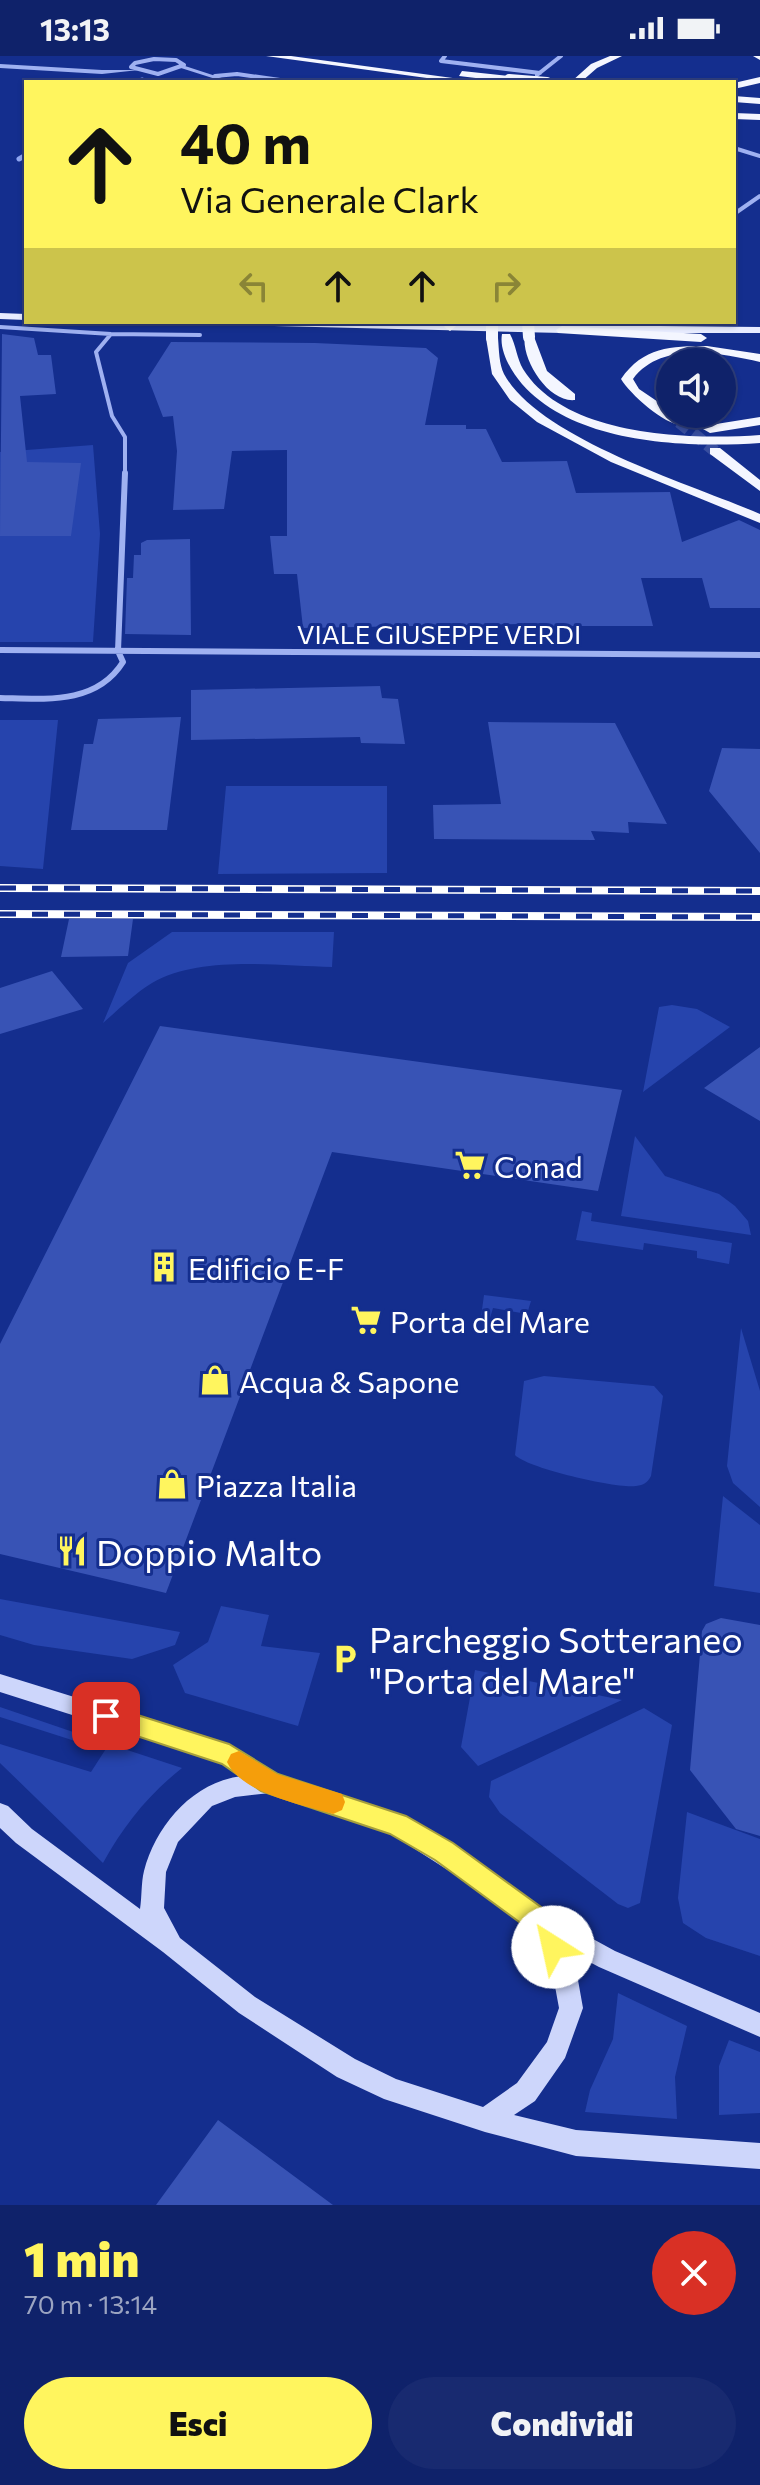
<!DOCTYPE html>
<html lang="it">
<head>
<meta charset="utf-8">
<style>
	body { margin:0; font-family:Commissioner,sans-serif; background:#182a70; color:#f1f3f6; height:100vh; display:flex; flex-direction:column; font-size:30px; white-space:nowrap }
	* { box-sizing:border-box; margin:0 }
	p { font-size:26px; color:#9ba4c1 }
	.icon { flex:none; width:44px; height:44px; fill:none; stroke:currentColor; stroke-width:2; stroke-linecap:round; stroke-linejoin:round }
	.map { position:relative; height:2149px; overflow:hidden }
	.details { display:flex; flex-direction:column; background:#0f226a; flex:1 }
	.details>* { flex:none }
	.hud { position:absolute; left:24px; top:24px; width:712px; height:244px; border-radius:0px; box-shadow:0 2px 6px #0004,0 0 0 2px #2f3f7e; background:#fff55e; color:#111; overflow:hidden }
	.tools { position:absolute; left:656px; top:292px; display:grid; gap:16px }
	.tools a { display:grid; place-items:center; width:80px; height:80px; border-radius:50%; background:#0f226a; box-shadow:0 2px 6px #0004,0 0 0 2px #2f3f7e; font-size:40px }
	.pin { position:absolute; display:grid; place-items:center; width:68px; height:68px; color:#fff; margin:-34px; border-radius:16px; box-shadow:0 4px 12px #0006 }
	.me { position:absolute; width:88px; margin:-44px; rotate:325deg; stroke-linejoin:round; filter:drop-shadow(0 0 6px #0008) }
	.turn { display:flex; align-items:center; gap:28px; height:168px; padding:0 24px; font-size:36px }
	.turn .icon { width:104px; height:104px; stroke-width:2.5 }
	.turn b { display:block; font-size:56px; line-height:68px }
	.lanes { display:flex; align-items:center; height:76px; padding:0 24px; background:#0003; justify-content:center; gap:40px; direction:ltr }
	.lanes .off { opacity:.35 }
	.round { display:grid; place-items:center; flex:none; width:84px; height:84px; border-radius:42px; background:#182a70 }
	.headline { display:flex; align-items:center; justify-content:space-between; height:136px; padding:0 24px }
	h1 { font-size:48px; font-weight:800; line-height:60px; color:#fff55e }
	.primary-button { display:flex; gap:16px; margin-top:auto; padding:16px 24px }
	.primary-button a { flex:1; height:92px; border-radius:48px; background:#fff55e; color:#111; font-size:32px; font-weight:800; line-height:92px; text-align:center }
	.primary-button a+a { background:#182a70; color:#f1f3f6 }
	.status { display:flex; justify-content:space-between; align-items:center; height:56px; padding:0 40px; background:#0f226a; direction:ltr }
	.status svg { height:22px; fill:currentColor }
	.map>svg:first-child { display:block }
</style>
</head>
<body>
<div class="status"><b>13:13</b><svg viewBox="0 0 49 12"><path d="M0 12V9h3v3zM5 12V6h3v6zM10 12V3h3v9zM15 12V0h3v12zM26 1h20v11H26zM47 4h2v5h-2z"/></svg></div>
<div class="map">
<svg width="760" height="2149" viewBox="0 0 760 2149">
	<rect width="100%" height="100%" fill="#142e8e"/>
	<path fill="#2644ad" d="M93,389L100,478L93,586H0V396Z
		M0,664H58L43,813L0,810Z
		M226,730H387V817L218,818Z
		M172,876H334L332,911C278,910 200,899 152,927C134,938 118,954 103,967L128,907Z
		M672,949L697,953L730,971L643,1036L659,951Z
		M635,1080L665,1120L719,1138L735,1150L748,1165L751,1179L621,1160Z
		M582,1155L592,1157L591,1165L732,1187L729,1208L697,1202V1195L644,1187L643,1194L576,1184Z
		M484,1239L531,1245L527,1258L493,1252L490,1262L481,1261Z
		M741,1272L760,1335V1451L733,1427L727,1410Z
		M544,1320L654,1330L663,1340L651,1420C647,1427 644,1429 636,1430C617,1433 527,1412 515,1399L524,1325Z
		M723,1440L760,1469V1537L714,1530Z
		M0,1543L180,1576L175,1589L132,1603L34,1589L0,1579Z
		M221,1550L269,1559L261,1590L320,1597L298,1670L185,1637L173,1609L208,1586Z
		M475,1614L622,1644L478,1710L461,1691Z
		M0,1651L79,1678L75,1685L0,1661Z
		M644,1652L672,1669L640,1847L628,1852L618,1848L500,1757L489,1741L491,1725Z
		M0,1688L91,1716L109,1688L182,1712C148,1739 124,1769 103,1807L0,1707Z
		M687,1756L760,1783V1900L706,1882L683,1867L678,1842Z
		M618,1937L687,1970L675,2021L677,2063L585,2056L590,2034L613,1983Z
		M729,1984L760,1996V2057L719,2059V2010Z"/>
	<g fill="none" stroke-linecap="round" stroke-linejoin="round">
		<path stroke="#91a8f4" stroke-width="5" d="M138,26L142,24
			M19,103L26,99"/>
	</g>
	<path fill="#3853b5" d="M2,278L34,282L38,299H51L56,338L20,340L27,406L81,407L71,480H0Z
		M171,286L315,287L426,292L438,302L425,369H466V373H486L502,406L567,405L576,437L670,436L682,486L739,464L760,474V552H710L702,522H641L653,570H522V568L303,572L297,518H274L270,480H287V394L232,395L224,453L173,454L177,395L173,360L163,361L148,322Z
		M190,483L191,579L125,578L127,522H133L134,499H141V487L147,484Z
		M380,630L382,642L398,643L405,688L361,687L360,681L191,684V634Z
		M181,661L167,774H71L84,688H93L98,663Z
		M488,666L615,667L667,768L628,766L629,777L591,775L595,784L434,783L433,749L501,748Z
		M722,692L760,693V797L709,735Z
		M69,863H133L128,900L61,901Z
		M52,915L83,953L0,978V932Z
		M160,970L622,1034L598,1135L332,1096L166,1537L0,1498V1288Z
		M760,991V1065L704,1032Z
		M721,1562L760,1569V1780L736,1773L690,1714L702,1575L706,1568Z
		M218,2064L333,2149H156Z"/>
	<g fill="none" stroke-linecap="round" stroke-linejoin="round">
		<path stroke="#374d9f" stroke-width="12" stroke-dasharray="12 6" stroke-linecap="butt" d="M679,366L715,395"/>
		<path stroke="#9fb1f1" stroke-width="4" d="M445,0L441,5L540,17
			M154,3L176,4L184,9L158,18L131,11L135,7Z
			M537,19L561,0
			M215,20L237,18L294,26
			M734,92L760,100
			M734,158L760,140
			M0,271L111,278L200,279
			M111,278L96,296L112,360L125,381V419"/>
		<path stroke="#9fb1f1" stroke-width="6" d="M0,594L760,599
			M0,642C45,643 96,649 123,606L118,595L125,417"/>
		<path fill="#9fb1f1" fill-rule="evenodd" d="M0,8L102,14H139L102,18L0,12Z
			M181,10H185L234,26H225L181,12Z"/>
		<path fill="#cdd6fb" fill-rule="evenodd" d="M0,1618L229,1689L277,1719L405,1762L498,1820L551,1860L615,1895L760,1957V1981L599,1911L567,1894L576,1913L583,1952L565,2002L535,2045L514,2059L576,2074L760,2087V2113L576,2100L485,2076L384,2043L337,2021L239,1957L163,1896L16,1787L0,1772V1747L8,1750L32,1773L140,1853C142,1841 141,1827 144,1815C156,1769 193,1726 242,1720L223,1707L0,1636ZM270,1737L390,1777L482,1836L535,1876L552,1914L559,1952L547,1986L517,2027L483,2051L396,2023L355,2003L255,1941L180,1882L164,1852L166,1816L178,1786L212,1750L235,1741Z"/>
		<path fill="#e8ecff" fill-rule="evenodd" d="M0,257L26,258V264L0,263Z
			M232,266L760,271V277H562L237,269Z"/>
		<path fill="#f4f6ff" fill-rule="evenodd" d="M266,0H291L482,26H456Z
			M610,0H622L597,12L581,26L572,25L591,8Z
			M753,0H760V4Z
			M462,15L509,20L513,23L509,26L459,20Z
			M760,21V27L734,33V27Z
			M734,40L760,42V48L734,46Z
			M734,57L760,58V64L734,63Z
			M448,266H461L450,275L444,271Z
			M562,270L701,278L707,282L701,286L558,277L556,274Z
			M492,278L498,282C499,294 499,308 504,318C539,383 693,429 760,458V467L611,406L537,366L510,344L492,318L486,282Z
			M502,278H510C516,289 517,303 523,313C565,381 691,384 760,379V387C685,392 575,388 522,328C511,315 499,295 502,278Z
			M525,278H533L547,315L575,338V344C548,347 520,302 525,278Z
			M707,290L760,298V306C720,297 661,285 633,323L639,333L670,354V358L684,363V369C666,371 630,338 621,323C643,291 671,290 707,290Z
			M760,361V369L710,377L703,373L710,369Z
			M710,392H720L760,424V435L710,398Z"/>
		<g stroke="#fff" stroke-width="8">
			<path id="rail" d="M0,832L760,835
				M0,858L760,861"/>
		</g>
		<use href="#rail" stroke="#142e8e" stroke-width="5" stroke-dasharray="16" stroke-linecap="butt"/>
		<path stroke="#f4f6ff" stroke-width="10" d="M509,23L547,26"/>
		<path stroke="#f4f6ff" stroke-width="12" d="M492,266V282
			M528,266L529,281"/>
	</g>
	<path fill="#fff55e" stroke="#a69f3d" stroke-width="2" d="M106,1649L229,1688L278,1718L406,1760L453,1787L552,1859L566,1891L563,1900L553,1904L544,1900L534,1877L435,1804L390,1778L261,1735L222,1708L97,1667L94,1660L97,1652Z"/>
	<path fill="#f59e0b" d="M239,1695L277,1718L342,1738L345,1746L342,1754L333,1758C303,1749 241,1737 227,1706L231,1698Z"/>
	<defs>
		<g id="supermarket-bare" transform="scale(2.4)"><path d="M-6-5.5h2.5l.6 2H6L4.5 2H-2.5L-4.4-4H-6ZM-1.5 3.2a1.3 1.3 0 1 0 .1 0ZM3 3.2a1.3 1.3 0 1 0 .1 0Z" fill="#fff55e" stroke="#142e8e" stroke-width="2.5" paint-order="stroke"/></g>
		<g id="building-bare" transform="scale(2.4)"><path d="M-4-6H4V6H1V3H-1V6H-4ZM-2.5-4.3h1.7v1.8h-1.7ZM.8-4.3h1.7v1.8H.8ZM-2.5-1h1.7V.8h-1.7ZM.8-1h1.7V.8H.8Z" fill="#fff55e" stroke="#142e8e" stroke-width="2.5" paint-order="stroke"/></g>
		<g id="shop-bare" transform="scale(2.4)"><path d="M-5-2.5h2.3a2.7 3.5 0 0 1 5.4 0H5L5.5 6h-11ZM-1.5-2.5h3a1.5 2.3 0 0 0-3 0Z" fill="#fff55e" stroke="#142e8e" stroke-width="2.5" paint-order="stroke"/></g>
		<g id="restaurant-bare" transform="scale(2.4)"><path d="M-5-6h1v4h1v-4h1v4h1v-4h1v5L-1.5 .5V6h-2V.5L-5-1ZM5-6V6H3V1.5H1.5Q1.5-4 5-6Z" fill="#fff55e" stroke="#142e8e" stroke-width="2.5" paint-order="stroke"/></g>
		<g id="parking-bare" transform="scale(2.4)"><path d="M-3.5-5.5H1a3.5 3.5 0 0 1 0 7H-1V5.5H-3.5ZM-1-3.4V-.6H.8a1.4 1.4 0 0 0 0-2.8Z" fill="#fff55e" stroke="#142e8e" stroke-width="2.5" paint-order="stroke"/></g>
	</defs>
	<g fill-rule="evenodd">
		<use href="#supermarket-bare" x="470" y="1109"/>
		<use href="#building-bare" x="164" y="1211"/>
		<use href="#supermarket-bare" x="366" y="1264"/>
		<use href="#shop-bare" x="215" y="1324"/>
		<use href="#shop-bare" x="172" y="1428"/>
		<use href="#restaurant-bare" x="72" y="1495"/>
		<use href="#parking-bare" x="345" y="1603"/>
	</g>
	<g text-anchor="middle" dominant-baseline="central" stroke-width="6" stroke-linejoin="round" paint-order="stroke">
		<g font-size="26" fill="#fff" stroke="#142e8e">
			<text x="439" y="577">VIALE GIUSEPPE VERDI</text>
		</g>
		<g font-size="30" fill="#fff" stroke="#142e8e" text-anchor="start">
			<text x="494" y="1109">Conad</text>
			<text x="188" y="1211">Edificio E-F</text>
			<text x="390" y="1264">Porta del Mare</text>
			<text x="239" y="1324">Acqua &amp; Sapone</text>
			<text x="196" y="1428">Piazza Italia</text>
		</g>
		<g font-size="36" fill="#fff" stroke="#142e8e" text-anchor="start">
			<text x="96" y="1495">Doppio Malto</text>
			<text x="369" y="1582">Parcheggio Sotteraneo<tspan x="369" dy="41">"Porta del Mare"</tspan></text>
		</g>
	</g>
</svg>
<div class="tools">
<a><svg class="icon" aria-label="sound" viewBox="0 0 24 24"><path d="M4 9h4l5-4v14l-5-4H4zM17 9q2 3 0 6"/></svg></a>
</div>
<div class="pin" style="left:106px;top:1660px;background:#d93025"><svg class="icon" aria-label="arrive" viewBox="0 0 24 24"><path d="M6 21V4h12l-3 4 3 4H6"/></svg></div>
<svg class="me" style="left:553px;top:1891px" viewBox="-20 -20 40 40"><circle r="19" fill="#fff"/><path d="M0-13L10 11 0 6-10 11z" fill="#fff55e"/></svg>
<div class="hud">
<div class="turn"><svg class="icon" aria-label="ahead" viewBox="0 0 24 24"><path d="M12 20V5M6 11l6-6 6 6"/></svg><div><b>40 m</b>Via Generale Clark</div></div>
<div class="lanes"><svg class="icon off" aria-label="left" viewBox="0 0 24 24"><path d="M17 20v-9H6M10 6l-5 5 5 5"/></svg><svg class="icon" aria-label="ahead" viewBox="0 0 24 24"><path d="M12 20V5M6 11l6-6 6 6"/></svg><svg class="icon" aria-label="ahead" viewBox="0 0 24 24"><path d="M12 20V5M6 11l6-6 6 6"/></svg><svg class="icon off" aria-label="right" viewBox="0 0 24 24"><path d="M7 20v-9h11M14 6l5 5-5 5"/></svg></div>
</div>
</div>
<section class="details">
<div class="headline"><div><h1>1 min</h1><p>70 m · 13:14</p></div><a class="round" style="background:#d93025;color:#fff"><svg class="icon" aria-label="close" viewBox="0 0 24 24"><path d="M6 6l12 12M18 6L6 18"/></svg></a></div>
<div class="primary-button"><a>Esci</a><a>Condividi</a></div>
</section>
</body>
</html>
